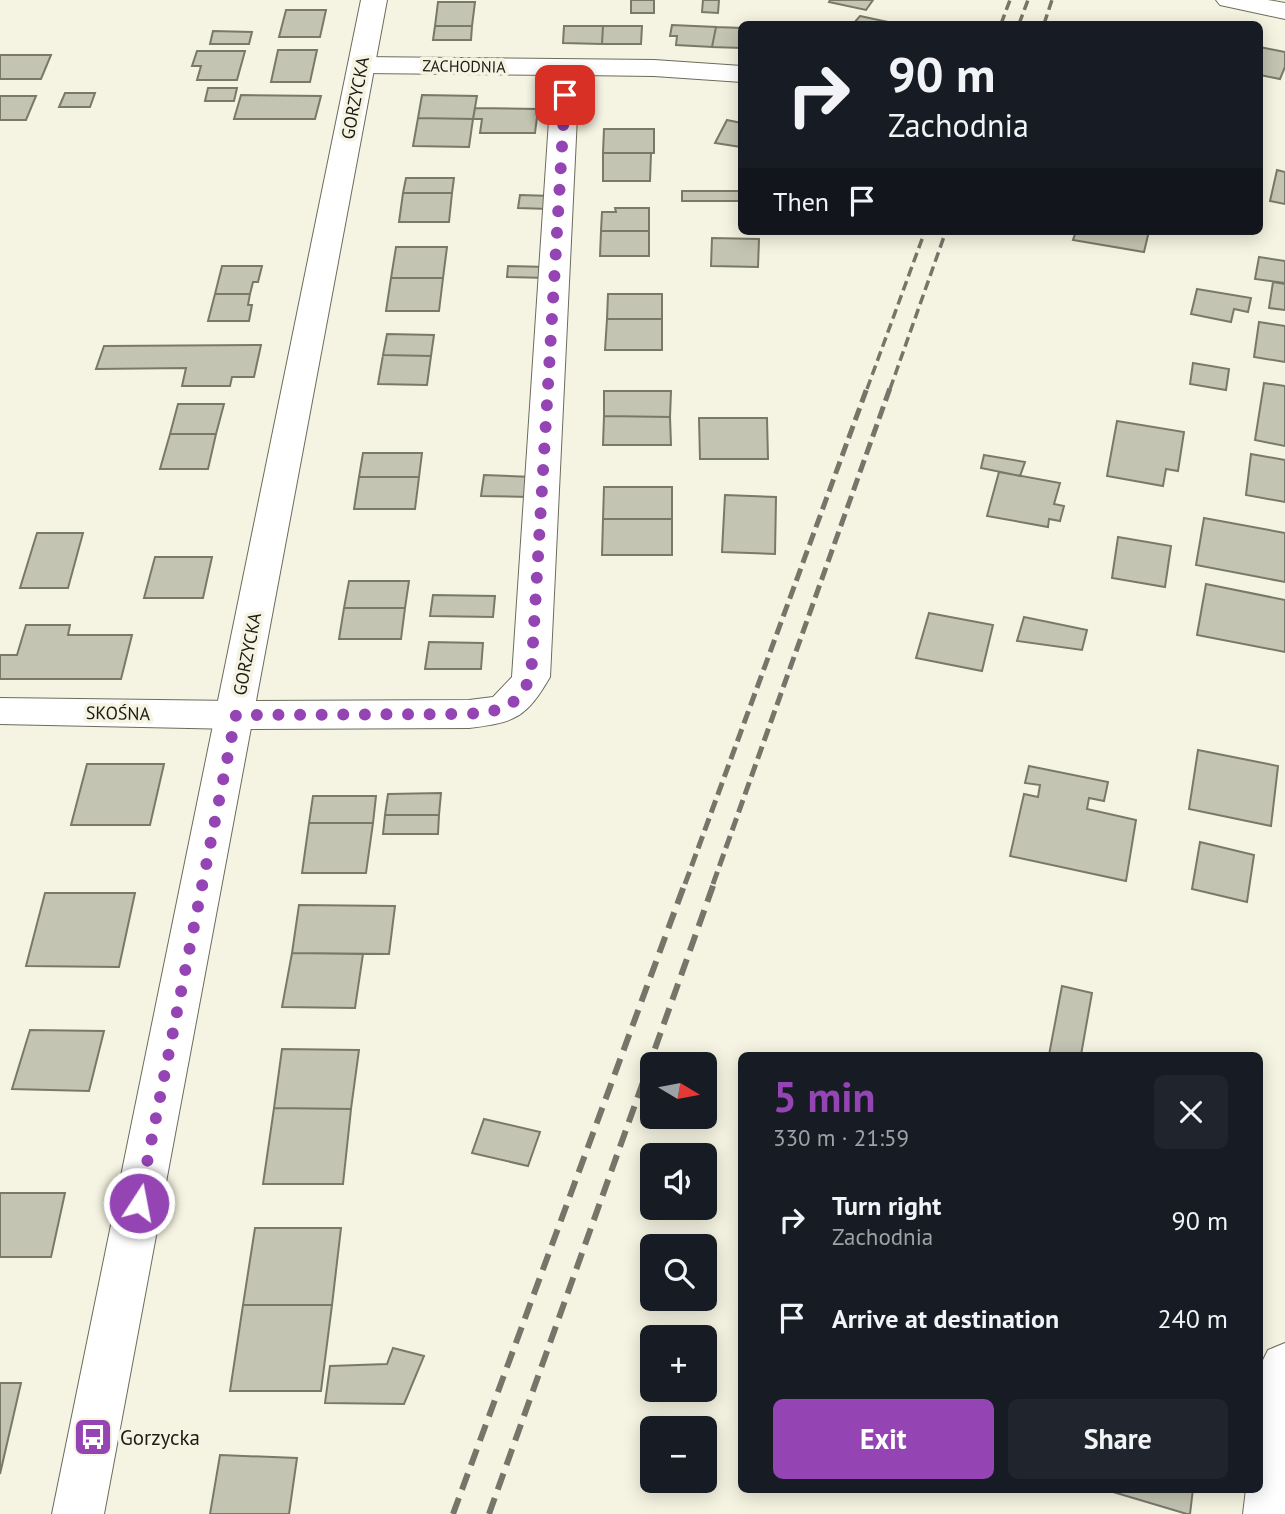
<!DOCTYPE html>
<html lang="en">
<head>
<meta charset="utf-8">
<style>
	body { margin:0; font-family:"PT Sans",sans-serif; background:#20242c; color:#f1f3f6; height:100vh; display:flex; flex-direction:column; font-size:26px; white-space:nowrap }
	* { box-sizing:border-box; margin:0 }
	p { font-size:23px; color:#9ea1a6 }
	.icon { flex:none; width:38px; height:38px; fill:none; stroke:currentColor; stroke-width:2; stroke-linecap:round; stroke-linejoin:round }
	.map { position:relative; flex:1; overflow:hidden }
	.drawer { position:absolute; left:738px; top:1052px; width:525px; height:441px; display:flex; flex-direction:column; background:#171b24; border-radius:10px; box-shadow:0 4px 18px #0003 }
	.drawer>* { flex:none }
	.banner { position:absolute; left:738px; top:21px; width:525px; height:214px; border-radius:10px; box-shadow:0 4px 18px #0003; background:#171b24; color:#f1f3f6; overflow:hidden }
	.needle { width:46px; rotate:100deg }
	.fabs { position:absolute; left:640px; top:1052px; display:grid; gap:14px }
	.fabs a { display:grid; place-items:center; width:77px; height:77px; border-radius:10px; background:#171b24; box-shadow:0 4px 18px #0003; font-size:35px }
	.pin { position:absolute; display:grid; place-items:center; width:60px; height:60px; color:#fff; margin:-30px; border-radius:14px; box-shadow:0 4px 10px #0006 }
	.me { position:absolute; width:77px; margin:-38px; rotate:11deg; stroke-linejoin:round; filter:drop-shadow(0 0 5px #0008) }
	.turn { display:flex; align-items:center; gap:24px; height:147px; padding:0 35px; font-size:32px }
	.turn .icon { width:91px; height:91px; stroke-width:2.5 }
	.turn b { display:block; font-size:49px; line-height:60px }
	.then { display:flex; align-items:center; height:66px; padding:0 35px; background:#0003; gap:14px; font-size:26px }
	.round { display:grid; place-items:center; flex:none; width:74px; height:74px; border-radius:10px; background:#20242c }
	.summary { display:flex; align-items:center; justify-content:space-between; height:119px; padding:0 35px }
	h1 { font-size:42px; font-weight:800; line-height:52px; color:#9444b3 }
	.action { display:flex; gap:14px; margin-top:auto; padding:14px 35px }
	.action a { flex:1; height:80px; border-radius:10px; background:#9444b3; color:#fff; font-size:28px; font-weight:800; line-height:80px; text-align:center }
	.action a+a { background:#20242c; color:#f1f3f6 }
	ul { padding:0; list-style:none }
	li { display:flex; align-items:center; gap:21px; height:98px; padding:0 35px }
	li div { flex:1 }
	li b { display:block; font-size:26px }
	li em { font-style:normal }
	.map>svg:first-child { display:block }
</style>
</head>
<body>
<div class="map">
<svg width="1285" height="1514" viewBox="0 0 1285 1514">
	<rect width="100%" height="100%" fill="#f5f4e2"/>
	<path fill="#c4c4b3" stroke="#797969" stroke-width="2" d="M631,0H654V13H631Z
		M703,0H719L718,13L702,12Z
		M830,0H873L866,10L829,2Z
		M438,2H475L472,26H435Z
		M286,10H326L320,37H279Z
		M860,16L888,22L892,23L853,24Z
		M672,25L716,27L712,47L676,45L677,36H670Z
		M435,26H472L471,40H433Z
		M564,26H603L602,44L563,43Z
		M603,26H642L641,44H602Z
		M716,27L742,28V48L712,47Z
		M213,31L252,32L249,44H210Z
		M1260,47L1285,52V67L1280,79L1260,75Z
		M278,50H317L310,82H271Z
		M197,51H245L237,80H197L201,66H192Z
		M0,55H51L41,79H0Z
		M208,88H237L234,101H205Z
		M65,93H95L90,107H59Z
		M241,95L321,96L315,119H234Z
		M422,95L477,96L473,119L418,118Z
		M0,96H36L26,120H0Z
		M475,108L538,109L535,133H480L482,119H473Z
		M418,118L473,119L469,147L413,146Z
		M727,120L742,123L741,147L715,143Z
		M604,129H654V153H603Z
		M603,153H651L650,181H603Z
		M1277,170L1285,172V204L1270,201Z
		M406,178H454L452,193H403Z
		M682,191H739V201H682Z
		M403,193H452L449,222H399Z
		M520,195L552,196L549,209L518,208Z
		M615,208H649V231H601L602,212H616Z
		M601,231H649V256H600Z
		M1076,231H1149L1144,252L1073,240Z
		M712,238L759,239L758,267L711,266Z
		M396,247H447L443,278H391Z
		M1259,257L1285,261V283L1255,279Z
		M222,266H262L258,282H253L250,294H215Z
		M508,266L547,267V278L507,277Z
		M391,278H443L439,311H386Z
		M1273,282L1285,284V310L1269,308Z
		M1197,289L1251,298L1248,312L1234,309L1231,322L1191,314Z
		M215,294H250L248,305H252L249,321H208Z
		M608,294H662V319H607Z
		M607,319H662V350H605Z
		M1259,322L1285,326V362L1254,357Z
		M387,334L434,335L431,356L383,355Z
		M261,345L254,377H232L230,386H182L186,368L96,369L104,346Z
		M383,355L431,356L427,385L378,384Z
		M1193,363L1229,369L1226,390L1190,384Z
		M1264,383L1285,386V446L1255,440Z
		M604,391H671L670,417L604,416Z
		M178,404H224L216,434H170Z
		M604,416L670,417L671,445H603Z
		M699,418H767L768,459H700Z
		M1117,421L1184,432L1178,471L1166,469L1163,486L1107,476Z
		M170,434H216L208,469H160Z
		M363,453H422L419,477H359Z
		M1251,454L1285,460V502L1246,495Z
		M984,455L1025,462L1020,476L981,468Z
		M999,472L1060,483L1054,504L1064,506L1060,521L1049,519L1048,527L987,516Z
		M484,475L533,477L530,497L481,496Z
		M359,477H419L415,509H354Z
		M604,487H672V519H603Z
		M725,495L776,497L775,554L722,552Z
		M1204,518L1285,533V582L1196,565Z
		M603,519H672V555H602Z
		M37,533H83L68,588H20Z
		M1118,537L1171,546L1165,587L1112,578Z
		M155,557H212L203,598H144Z
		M349,581H409L405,608H344Z
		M1206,584L1285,600V652L1197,635Z
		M433,595L495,596L493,617L430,616Z
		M344,608H405L401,639H339Z
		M929,613L993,625L982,671L916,658Z
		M1024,617L1087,630L1082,650L1017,641Z
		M26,625H70L68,635H132L121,679H0V655H17Z
		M429,642L483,643L481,669H425Z
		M1198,750L1278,766L1271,826L1189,809Z
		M87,764H164L150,825H71Z
		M1029,766L1108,782L1104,801L1089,798L1087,809L1136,820L1126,881L1010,856L1024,794L1038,797L1040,785L1025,783Z
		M441,793L439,815H385L388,794Z
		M313,796H376L373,823H309Z
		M385,815H439L438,834H383Z
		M309,823H373L366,873H302Z
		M1200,842L1254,855L1247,902L1192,889Z
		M45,893H135L119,967L26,966Z
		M299,905L395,906L389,954L292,953Z
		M292,953L363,954L355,1008L282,1007Z
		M1062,986L1092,993L1081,1055H1049Z
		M30,1030L104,1031L89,1091L12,1089Z
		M282,1049L359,1050L351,1109L274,1108Z
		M274,1108L351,1109L343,1184H263Z
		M484,1119L540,1132L528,1166L472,1153Z
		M0,1193H65L51,1257H0Z
		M255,1228H341L332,1305H243Z
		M243,1305H332L321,1391H230Z
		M393,1348L424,1356L404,1404L325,1403L330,1366L387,1364Z
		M0,1383H21L0,1474Z
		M220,1455L297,1458L289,1514H210Z
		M1103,1489H1193L1190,1514H1187Z"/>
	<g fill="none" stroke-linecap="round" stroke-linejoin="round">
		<g stroke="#6c6c5c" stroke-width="2">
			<path id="street" d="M362,57L654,60L742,66V82L654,76L579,75L550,677C526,718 516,722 469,728L236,729L0,724V698L236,701L469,700L493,697L512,677L552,75L362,73L353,71L349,65L353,59Z
				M1285,1343V1514H1243L1246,1489H1260V1366L1268,1350Z"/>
		</g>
		<g stroke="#6c6c5c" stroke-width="2">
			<path id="secondary" d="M361,0H387L104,1514H52Z
				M1216,0H1268L1285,3V19L1220,5Z"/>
		</g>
		<use href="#street" fill="#fff" fill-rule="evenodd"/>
		<use href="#secondary" fill="#fff" fill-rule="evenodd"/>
		<path stroke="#76756a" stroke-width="3.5" stroke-dasharray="10 5" stroke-linecap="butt" d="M1001,24L1010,0
			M1019,24L1028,0
			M1044,24L1052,0
			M867,389L925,231
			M890,389L946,231"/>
		<path stroke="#76756a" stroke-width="5" stroke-dasharray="13 6" stroke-linecap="butt" d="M685,884L867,388
			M713,884L890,388"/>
		<path stroke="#76756a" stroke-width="6" stroke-dasharray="17 9" stroke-linecap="butt" d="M453,1514L685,883
			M489,1514L714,883"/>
	</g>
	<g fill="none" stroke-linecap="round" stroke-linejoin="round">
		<path stroke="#9444b3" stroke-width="12" stroke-dasharray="0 21.6" d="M139,1203L236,715L469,714C505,710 513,710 531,677L565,95"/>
	</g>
	<defs>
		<g id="bus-square" transform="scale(2.0125)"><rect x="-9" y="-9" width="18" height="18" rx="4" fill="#9444b3" stroke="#f5f4e2"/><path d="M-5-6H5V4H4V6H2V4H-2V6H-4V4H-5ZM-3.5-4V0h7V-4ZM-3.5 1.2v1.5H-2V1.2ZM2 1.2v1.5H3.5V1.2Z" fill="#fff"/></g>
	</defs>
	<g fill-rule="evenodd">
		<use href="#bus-square" x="93" y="1437"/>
	</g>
	<g text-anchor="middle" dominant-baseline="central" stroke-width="7" stroke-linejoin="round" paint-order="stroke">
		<g font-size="16" fill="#1c1b15" stroke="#f5f4e2">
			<text transform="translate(464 66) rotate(1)">ZACHODNIA</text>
		</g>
		<g font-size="18" fill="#1c1b15" stroke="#f5f4e2">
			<text transform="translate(355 98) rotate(-79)">GORZYCKA</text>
			<text transform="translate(247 654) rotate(-79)">GORZYCKA</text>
			<text transform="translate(118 713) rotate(1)">SKOŚNA</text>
		</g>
		<g font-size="21" fill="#1c1b15" stroke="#f5f4e2" text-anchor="start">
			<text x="120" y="1437">Gorzycka</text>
		</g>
	</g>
</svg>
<div class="fabs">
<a><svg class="needle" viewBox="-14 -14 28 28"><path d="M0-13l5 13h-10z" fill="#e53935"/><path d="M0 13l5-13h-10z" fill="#9ea1a6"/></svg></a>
<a><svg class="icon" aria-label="sound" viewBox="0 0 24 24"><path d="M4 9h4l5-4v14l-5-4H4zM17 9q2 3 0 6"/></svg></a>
<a><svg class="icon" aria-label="search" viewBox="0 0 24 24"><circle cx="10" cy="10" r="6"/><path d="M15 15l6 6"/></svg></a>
<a>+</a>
<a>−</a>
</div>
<div class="pin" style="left:565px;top:95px;background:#d93025"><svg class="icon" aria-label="arrive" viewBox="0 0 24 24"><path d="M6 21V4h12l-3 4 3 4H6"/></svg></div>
<svg class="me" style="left:139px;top:1203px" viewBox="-20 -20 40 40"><circle r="17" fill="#9444b3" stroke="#fff" stroke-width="3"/><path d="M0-11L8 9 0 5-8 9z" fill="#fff"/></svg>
<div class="banner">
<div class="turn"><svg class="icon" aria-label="right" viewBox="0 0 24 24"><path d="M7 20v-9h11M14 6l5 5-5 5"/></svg><div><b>90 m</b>Zachodnia</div></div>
<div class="then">Then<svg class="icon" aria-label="arrive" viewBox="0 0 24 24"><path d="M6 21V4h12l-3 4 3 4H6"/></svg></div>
</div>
<section class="drawer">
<div class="summary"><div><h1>5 min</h1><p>330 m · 21:59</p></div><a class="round"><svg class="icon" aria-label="close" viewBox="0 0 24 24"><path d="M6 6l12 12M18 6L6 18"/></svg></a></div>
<ul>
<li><svg class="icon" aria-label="right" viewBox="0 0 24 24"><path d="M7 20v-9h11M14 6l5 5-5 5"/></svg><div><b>Turn right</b><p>Zachodnia</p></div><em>90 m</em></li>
<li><svg class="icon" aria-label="arrive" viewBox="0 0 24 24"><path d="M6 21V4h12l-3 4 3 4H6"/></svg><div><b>Arrive at destination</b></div><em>240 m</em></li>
</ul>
<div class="action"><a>Exit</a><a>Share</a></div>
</section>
</div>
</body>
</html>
